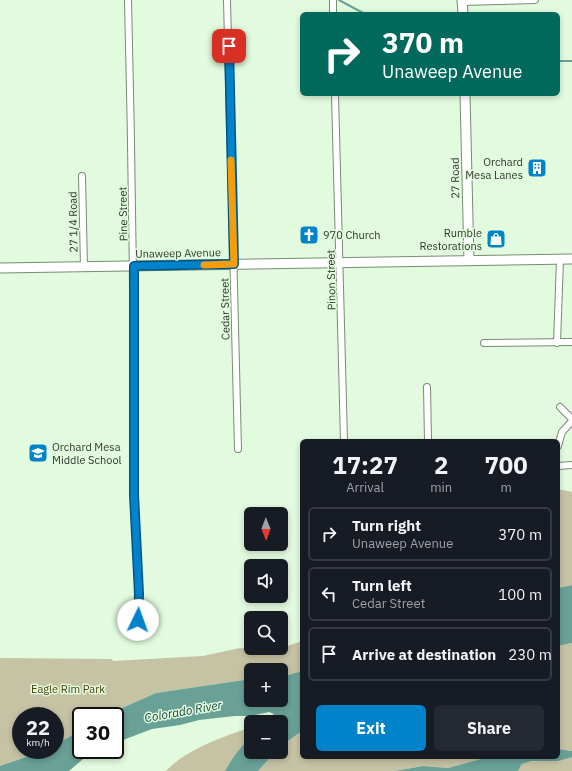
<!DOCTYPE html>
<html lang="en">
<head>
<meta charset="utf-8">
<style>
	body { margin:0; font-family:"IBM Plex Sans",sans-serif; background:#242831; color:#f1f3f6; height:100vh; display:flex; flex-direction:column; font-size:15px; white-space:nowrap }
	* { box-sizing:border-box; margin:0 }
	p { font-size:13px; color:#9ea1a6 }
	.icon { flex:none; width:22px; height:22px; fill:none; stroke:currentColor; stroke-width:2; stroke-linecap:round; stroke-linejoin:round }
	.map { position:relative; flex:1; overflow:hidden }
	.side { position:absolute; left:300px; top:439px; width:260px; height:320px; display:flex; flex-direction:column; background:#171b24; border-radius:6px; box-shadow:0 2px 6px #0003 }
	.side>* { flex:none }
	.top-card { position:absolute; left:300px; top:12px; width:260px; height:84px; border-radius:6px; box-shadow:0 2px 6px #0003; background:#00695c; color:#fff; overflow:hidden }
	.needle { width:26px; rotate:179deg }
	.controls { position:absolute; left:244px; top:507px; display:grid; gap:8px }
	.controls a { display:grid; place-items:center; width:44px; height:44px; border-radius:6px; background:#171b24; box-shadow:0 2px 6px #0003; font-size:20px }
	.speed { position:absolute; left:12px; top:707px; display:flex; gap:8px; font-size:20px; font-weight:700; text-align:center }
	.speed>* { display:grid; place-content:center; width:52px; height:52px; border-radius:50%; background:#171b24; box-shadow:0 2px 6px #0003; line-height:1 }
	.speed small { font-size:10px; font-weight:400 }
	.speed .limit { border:2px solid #111; border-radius:6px; background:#fff; color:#111 }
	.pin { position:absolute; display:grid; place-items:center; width:34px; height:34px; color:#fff; margin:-17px; border-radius:8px; box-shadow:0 2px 6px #0006 }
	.me { position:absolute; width:44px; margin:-22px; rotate:3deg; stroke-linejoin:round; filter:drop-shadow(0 0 3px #0008) }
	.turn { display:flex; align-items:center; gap:14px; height:84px; padding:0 16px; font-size:18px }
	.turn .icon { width:52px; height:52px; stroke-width:2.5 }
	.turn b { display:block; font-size:28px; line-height:34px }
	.eta { display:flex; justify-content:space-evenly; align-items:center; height:68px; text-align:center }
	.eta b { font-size:24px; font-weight:800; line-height:28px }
	.button { display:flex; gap:8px; margin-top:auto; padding:8px 16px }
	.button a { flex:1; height:46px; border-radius:6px; background:#0083cb; color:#fff; font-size:16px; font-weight:800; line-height:46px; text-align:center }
	.button a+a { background:#242831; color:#f1f3f6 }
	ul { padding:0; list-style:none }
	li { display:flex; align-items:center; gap:12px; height:54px; margin:0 8px 6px; padding:0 8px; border:2px solid #363941; border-radius:6px }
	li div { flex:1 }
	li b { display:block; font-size:15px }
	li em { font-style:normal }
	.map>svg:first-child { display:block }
</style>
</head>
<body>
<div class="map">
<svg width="572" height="771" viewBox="0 0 572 771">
	<rect width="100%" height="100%" fill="#e2fade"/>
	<path fill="#c6c2a4" d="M558,489L572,492V585L558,588Z
		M302,641V671L281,677V670H251V679L156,693L104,716H81V730L55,745V716H21V750H46L0,766V658L112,659L113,661L203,656L240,648L273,651Z
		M572,643V751L558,749V646Z
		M251,727V735L234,756L225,771H166C188,748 221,738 251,727Z
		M302,731V757H488L448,768L423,766L395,771H258L275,752H281V746Z
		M567,757H572V771H518L522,764C537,758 553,764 567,757Z"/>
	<path fill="#69a197" d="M572,585V643L558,646V588Z
		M302,671V731L281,746V722H266L274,714L269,712L251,716H235L199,720L180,725L152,729L115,743V716H104L156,693L251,679V700H281V677Z
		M81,730V750H96L90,753L69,771H0V766L46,750H55V745Z
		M251,735V752H275L258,771H225L234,756Z
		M558,749L572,751V757L558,761H532L522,764L518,771H395L423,766L448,768L488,757H558Z"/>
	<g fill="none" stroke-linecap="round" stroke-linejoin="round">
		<path stroke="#69a197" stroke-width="2" d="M339,0L365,14
			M558,61H572"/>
		<g stroke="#778d73" stroke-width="8">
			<path id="street" d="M128,0C132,160 134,320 134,480C134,527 140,573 138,620
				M227,0L238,449
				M333,0V14
				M462,2L535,0
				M335,94L344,441
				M82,176L84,267
				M484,343L572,342
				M557,343L560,260
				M427,387L428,441
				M560,407L572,419
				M558,446L562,432L572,421
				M558,466L572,465"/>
		</g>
		<g stroke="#778d73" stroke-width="11">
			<path id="secondary" d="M462,0L463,14
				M465,94L469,261
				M0,268L572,259"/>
		</g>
		<use href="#street" stroke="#fff" stroke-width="6"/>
		<use href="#secondary" stroke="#fff" stroke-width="9"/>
	</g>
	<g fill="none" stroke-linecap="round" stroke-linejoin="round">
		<g stroke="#005584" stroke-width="10">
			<path id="route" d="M138,620L139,594L134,495V266L234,264L229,46"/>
		</g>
		<use href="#route" stroke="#0083cb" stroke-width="7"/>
		<path stroke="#f59e0b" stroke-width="7" d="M204,265L234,264L231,160"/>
	</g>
	<defs>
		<g id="building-square" transform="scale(1)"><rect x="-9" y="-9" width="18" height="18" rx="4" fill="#0083cb" stroke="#e2fade"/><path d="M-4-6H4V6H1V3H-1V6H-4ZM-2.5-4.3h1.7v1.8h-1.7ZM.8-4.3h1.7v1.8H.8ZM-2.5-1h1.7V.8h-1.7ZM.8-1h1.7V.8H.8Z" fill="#fff"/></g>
		<g id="church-square" transform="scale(1)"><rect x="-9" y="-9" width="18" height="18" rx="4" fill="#0083cb" stroke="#e2fade"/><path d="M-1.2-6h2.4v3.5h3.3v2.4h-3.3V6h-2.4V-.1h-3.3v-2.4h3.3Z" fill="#fff"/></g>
		<g id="shop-square" transform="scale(1)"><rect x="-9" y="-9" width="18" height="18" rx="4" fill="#0083cb" stroke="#e2fade"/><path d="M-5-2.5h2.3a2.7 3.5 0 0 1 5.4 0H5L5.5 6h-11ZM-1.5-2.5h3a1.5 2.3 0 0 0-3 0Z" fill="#fff"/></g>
		<g id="school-square" transform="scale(1)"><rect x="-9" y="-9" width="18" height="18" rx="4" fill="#0083cb" stroke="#e2fade"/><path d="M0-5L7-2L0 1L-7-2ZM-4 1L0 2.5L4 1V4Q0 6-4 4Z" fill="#fff"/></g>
	</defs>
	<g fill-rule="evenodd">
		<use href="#building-square" x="537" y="168"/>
		<use href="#church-square" x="309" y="235"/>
		<use href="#shop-square" x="496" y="239"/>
		<use href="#school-square" x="38" y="453"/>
	</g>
	<g text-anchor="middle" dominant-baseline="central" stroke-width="3" stroke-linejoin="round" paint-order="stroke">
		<g font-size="11" fill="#2e372c" stroke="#e2fade" text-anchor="end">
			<text x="523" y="162">Orchard<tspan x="523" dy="13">Mesa Lanes</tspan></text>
			<text x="482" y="233">Rumble<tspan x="482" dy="13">Restorations</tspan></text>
			<text x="323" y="235" text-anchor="start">970 Church</text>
			<text x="52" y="447" text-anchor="start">Orchard Mesa<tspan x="52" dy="13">Middle School</tspan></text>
		</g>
		<g font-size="11" fill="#2e372c" stroke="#e2fade">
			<text transform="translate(455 178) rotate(-91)">27 Road</text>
			<text transform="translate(123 214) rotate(-91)">Pine Street</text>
			<text transform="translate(73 222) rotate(-91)">27 1/4 Road</text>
			<text transform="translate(178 253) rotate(-1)">Unaweep Avenue</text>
			<text transform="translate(331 280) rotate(-91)">Pinon Street</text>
			<text transform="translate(225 309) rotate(-91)">Cedar Street</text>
		</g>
		<g font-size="11" fill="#4a4108" stroke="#e2fade">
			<text x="68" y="689">Eagle Rim Park</text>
		</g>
		<g font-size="12" font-style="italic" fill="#164841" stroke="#e2fade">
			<text transform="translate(183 711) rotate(-10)">Colorado River</text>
		</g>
	</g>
</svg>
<div class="controls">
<a><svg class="needle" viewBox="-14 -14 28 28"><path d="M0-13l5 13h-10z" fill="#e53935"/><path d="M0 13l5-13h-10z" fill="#9ea1a6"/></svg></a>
<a><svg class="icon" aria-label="sound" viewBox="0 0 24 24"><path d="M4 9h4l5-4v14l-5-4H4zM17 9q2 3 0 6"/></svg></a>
<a><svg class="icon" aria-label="search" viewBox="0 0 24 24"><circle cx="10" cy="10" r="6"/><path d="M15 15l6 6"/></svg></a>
<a>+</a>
<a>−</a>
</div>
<div class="speed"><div>22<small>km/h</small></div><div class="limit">30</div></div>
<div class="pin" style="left:229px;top:46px;background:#d93025"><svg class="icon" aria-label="arrive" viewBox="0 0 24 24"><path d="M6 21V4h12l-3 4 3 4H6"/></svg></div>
<svg class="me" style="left:138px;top:620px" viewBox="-20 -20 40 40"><circle r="19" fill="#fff"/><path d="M0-13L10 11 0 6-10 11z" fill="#0083cb"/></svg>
<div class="top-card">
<div class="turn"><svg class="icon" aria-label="right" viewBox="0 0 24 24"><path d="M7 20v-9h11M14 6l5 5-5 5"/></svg><div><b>370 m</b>Unaweep Avenue</div></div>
</div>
<section class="side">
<div class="eta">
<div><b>17:27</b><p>Arrival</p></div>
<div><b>2</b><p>min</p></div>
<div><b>700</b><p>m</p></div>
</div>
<ul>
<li><svg class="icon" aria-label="right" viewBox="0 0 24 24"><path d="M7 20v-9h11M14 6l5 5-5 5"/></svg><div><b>Turn right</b><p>Unaweep Avenue</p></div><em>370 m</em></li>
<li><svg class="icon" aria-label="left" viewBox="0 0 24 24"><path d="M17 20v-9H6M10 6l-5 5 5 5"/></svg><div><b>Turn left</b><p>Cedar Street</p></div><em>100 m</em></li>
<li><svg class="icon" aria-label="arrive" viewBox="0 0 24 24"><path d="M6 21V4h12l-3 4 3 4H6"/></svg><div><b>Arrive at destination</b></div><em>230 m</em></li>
</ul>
<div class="button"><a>Exit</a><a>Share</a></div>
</section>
</div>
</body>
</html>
